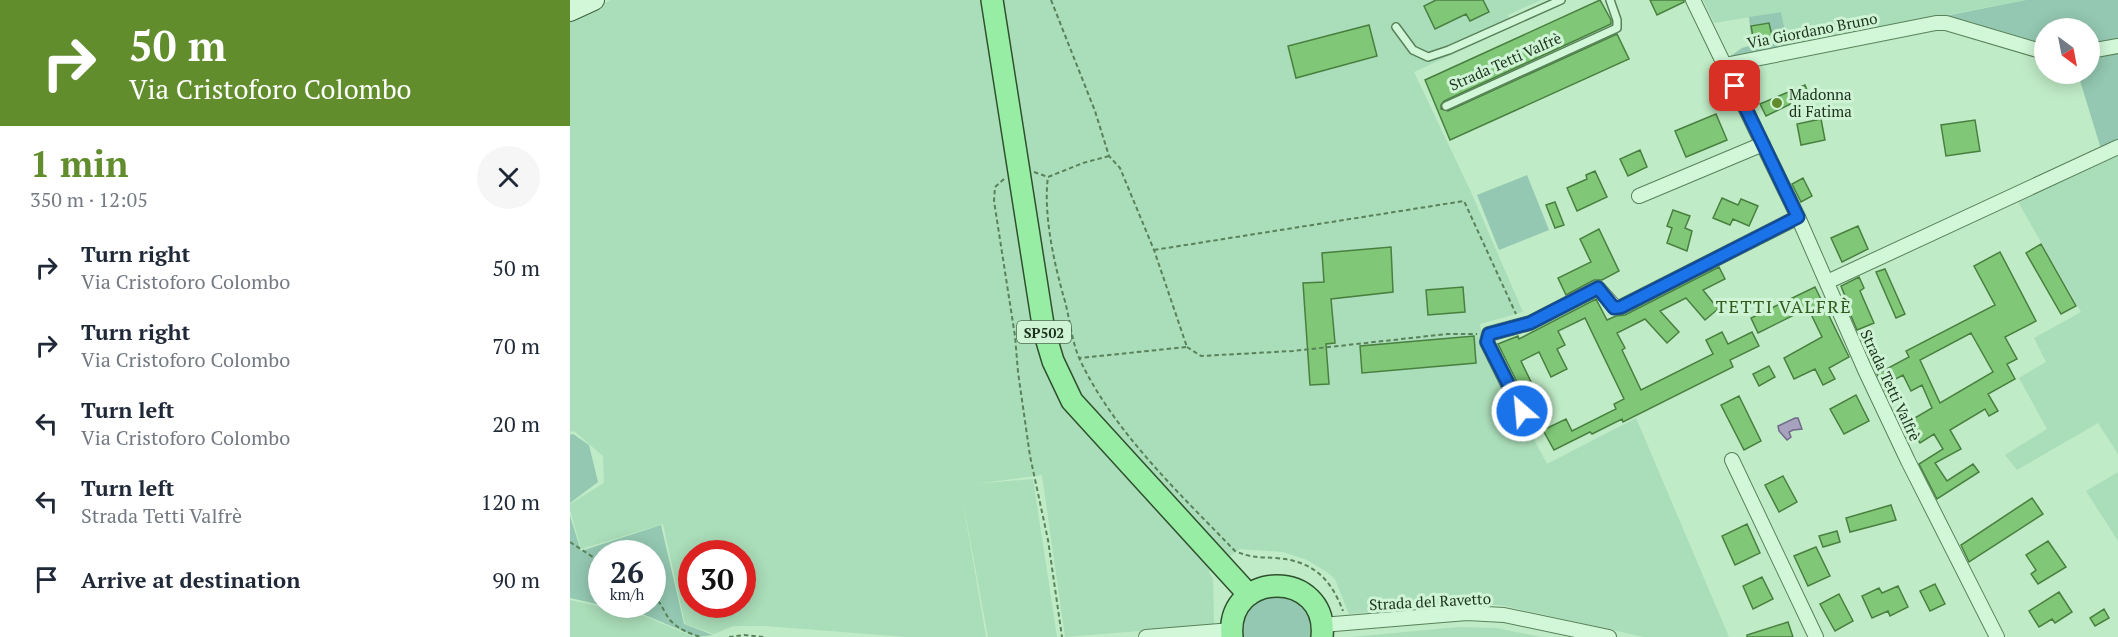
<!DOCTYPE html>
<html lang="en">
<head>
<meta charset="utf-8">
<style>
	body { margin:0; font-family:"PT Serif",serif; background:#f6f6f7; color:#1f2937; height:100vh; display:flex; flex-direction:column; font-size:22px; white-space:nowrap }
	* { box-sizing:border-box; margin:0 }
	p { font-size:20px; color:#747a83 }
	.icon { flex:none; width:33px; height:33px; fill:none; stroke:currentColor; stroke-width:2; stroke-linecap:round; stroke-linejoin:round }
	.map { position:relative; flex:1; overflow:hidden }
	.sheet { display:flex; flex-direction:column; background:#fff; width:570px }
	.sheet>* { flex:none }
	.hud { background:#618d2c; color:#fff; overflow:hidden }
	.needle { width:39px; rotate:148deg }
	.fabs { position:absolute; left:1464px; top:18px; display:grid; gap:12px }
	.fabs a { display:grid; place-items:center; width:66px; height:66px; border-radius:50%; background:#fff; box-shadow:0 3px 15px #0003; font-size:30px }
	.speed { position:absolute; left:18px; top:540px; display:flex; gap:12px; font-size:30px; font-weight:700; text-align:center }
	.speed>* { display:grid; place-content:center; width:78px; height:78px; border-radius:50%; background:#fff; box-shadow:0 3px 15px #0003; line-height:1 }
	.speed small { font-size:15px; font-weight:400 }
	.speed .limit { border:9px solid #d22; background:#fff; color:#111 }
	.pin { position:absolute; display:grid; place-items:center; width:51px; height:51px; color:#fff; margin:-26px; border-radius:12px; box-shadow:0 3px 9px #0006 }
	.me { position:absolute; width:66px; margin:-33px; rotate:333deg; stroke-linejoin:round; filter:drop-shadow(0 0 4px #0008) }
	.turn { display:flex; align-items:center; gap:21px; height:126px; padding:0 30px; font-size:27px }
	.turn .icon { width:78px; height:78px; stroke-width:2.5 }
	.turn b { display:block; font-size:42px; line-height:51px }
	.round { display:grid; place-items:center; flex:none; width:63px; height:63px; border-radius:32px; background:#f6f6f7 }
	.headline { display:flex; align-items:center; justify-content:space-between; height:102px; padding:0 30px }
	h1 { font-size:36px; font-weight:700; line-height:45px; color:#618d2c }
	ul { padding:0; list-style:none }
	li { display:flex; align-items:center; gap:18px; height:78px; padding:0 30px }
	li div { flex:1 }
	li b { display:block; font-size:22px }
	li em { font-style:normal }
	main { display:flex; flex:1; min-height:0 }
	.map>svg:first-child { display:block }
</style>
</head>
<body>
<main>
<section class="sheet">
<div class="hud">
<div class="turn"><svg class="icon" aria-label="right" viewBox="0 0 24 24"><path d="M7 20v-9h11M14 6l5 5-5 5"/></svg><div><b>50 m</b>Via Cristoforo Colombo</div></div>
</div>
<div class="headline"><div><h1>1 min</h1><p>350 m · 12:05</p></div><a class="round"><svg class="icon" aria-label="close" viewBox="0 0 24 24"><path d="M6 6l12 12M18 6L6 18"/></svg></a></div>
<ul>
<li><svg class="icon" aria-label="right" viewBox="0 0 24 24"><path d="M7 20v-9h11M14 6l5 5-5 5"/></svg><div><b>Turn right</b><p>Via Cristoforo Colombo</p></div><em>50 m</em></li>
<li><svg class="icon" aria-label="right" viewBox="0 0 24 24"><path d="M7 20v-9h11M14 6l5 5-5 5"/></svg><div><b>Turn right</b><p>Via Cristoforo Colombo</p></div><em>70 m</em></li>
<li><svg class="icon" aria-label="left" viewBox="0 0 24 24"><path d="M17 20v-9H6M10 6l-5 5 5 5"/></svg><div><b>Turn left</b><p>Via Cristoforo Colombo</p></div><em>20 m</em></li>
<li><svg class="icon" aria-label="left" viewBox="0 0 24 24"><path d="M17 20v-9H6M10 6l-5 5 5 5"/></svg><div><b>Turn left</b><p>Strada Tetti Valfrè</p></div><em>120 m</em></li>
<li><svg class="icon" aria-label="arrive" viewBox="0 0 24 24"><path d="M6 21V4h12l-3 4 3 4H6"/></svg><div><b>Arrive at destination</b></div><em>90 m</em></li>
</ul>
</section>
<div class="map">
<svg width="1548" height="637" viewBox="0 0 1548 637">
	<rect width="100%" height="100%" fill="#bfebc6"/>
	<path fill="#aaddb9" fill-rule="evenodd" d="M41,0H971L938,15L943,27L844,72L901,192L953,312L910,324L913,343L977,464L1066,418L1159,637H1074L930,605L898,604L779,614L765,579L757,572L737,560L713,552L670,549L639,571L643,579L644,625L495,637L472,475L405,484L463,479L487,637H418L390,485L416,637H337L195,626H163L144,634L115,624L93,524L11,549L0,510V504L34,483L33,456L4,431L0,432V18ZM122,554H172V604H122Z
		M1133,0H1456L1218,45L1211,12L1144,23Z
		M1548,152V454L1528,423L1447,470L1435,455L1477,429L1449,378L1476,362L1464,338L1511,312L1447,200Z
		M1548,472V541L1516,491Z
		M0,600L74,616L124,637H0Z
		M889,627L926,628L971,637H781Z"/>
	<path fill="#94c8b2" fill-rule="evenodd" d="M1456,0H1548V41L1520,46V28H1474V46L1375,16Z
		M1211,12L1218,45L1159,57L1172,48L1182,45L1179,17Z
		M1548,54V141L1531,149L1508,74H1520V59Z
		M957,175L979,230L929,250L907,195Z
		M3,434L19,445L28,482L0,503V435Z
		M0,516L11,551L91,525L114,624L143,635L127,637L75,615L0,598ZM32,554H82V604H32Z
		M700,592C709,595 721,597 728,601C739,608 742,626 740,637H671L674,610Z"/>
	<path fill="#a7a2bd" stroke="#716a8a" stroke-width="1.5" d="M1225,418H1228L1232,429L1223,430L1219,432L1221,437L1217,440L1209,431L1208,426Z"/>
	<path fill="#80c777" stroke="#498040" stroke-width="1.5" fill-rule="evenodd" d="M866,0H913L919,12L900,21L896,14L865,29L854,6Z
		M1030,0L1041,20V24L874,101L871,105V109L878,111L1047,34L1059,59L880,140L855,80Z
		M1080,0H1114V2L1087,15Z
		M1199,23L1203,40L1184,42L1181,26Z
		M799,25L807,56L726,78L718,46Z
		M1235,85L1239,95L1196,116L1190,104Z
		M1146,114L1157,140L1116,157L1105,131Z
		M1251,119L1255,140L1231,145L1227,124Z
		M1405,120L1410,151L1376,156L1371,125Z
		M1070,150L1077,167L1058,176L1050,159Z
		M1025,171L1037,197L1007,211L997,188L1017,179L1016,175Z
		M1233,178L1242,196L1231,202L1222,184Z
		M1152,198L1168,205L1171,199L1188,206L1179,226L1163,219L1160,225L1143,218Z
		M985,202L994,225L985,228L976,205Z
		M1103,210L1120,216L1115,228L1122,231L1117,251L1097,243L1102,228L1097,226Z
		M1288,226L1298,249L1272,262L1261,238Z
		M1029,229L1049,271L1032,280H1024L996,295L988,278L1021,262L1010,239Z
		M1471,244L1506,306L1491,314L1456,253Z
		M821,247L823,292L761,299L765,343L756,344L759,384L740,385L733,283L754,282L752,253Z
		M1430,252L1466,321L1435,337L1447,359L1437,364L1445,379L1418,394L1428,411L1419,416L1415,409L1380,430L1391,449L1365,463L1377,481L1403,464L1409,472L1367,499L1349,464L1373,449L1364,434L1350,443L1347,438L1339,442L1331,426L1362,408L1352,385L1341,391L1333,375L1318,383L1324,396L1319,399L1307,374L1339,357L1336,351L1425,305L1404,266ZM1401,333L1423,372L1370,403L1350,360Z
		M1149,267L1155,279L1133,290L1148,309L1135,320L1116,298L1090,311L1109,332L1097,343L1075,319L1047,333L1055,348L1052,350L1071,390L1143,354L1136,340L1152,332L1158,344L1182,332L1189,346L1160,360L1163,367L1053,422L1052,419L1022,434L1020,432L984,450L973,430L996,419L1002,431L1046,409L1044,404L1054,399L1015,318L988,331L995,345L987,349L997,369L981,377L969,352L951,361L962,384L951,390L928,344L948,336L949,339L1026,299L1037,320L1046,316L1055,315Z
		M1315,269L1335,314L1326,318L1306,272Z
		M1289,277L1294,288L1290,291L1304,323L1287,330L1273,297L1275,296L1271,286Z
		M893,287L895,312L858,315L856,290Z
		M1245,287L1279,357L1259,368L1265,379L1253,385L1245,369L1224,379L1214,358L1252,337L1238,308L1188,333L1181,318Z
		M904,336L906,363L792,373L790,346Z
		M1199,366L1205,377L1189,386L1183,374Z
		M1286,395L1299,421L1274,434L1260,409Z
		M1169,396L1191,441L1174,450L1151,405Z
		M1213,476L1227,502L1209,512L1195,485Z
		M1462,498L1473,514L1399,562L1391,545Z
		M1321,505L1326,520L1280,532L1276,518Z
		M1177,524L1190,553L1165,565L1152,536Z
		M1267,531L1270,542L1253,547L1249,536Z
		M1478,541L1496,567L1468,584L1461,574L1466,570L1456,555Z
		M1246,547L1260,576L1238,586L1224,556Z
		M1192,577L1203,599L1183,609L1173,586Z
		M1365,584L1375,604L1360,611L1350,591Z
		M1328,586L1338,607L1320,616L1318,611L1302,618L1292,596L1309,588L1312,593Z
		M1489,592L1502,612L1485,623L1482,619L1469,627L1459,611Z
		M1269,594L1283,621L1265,631L1250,604Z
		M1534,609L1539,618L1525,626L1520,618Z
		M1218,622L1223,637H1177V635Z"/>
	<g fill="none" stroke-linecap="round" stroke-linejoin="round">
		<g stroke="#598259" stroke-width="10">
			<path id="lane" d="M826,27L843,50L858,57L879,50L991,0
				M876,106L1047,28V20L1040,0"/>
		</g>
		<g stroke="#598259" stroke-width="16">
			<path id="street" d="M1123,0L1228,217L1295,370L1338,461L1427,637
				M1520,51L1548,46
				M1155,65L1366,23H1376L1474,52
				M1069,196L1193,144
				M1257,282L1548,147
				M960,429L917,342L919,334L960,323L1028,288L1045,307H1051L1228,217
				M1162,460L1246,637
				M752,625L897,613L934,615L1039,637
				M576,637L662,630"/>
		</g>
		<g stroke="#3d643c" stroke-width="22">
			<path id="secondary" d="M0,11L24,0"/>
		</g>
		<g stroke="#2f502d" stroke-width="24">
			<path id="primary" d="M422,0L474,331L483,361L502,401L679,595
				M662,637C655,569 759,569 752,637"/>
		</g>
		<path stroke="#598259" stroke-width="2" stroke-dasharray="4.5 3" stroke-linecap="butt" d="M481,0L525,111L539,156L550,168L584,250L617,347L509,358
			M539,156L513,163L478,177C473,213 484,263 494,298C500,318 501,340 510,360C544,432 610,494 665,551C681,558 690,557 706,558C742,561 760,577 773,611
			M464,172L478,177
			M434,179L425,187L424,201L445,336L448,372L460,456L478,540L492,637
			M584,250L894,201L946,314
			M617,347L631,356L723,351L877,334H907
			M0,542L32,563
			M82,596C92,602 93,611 100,620C108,629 120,634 131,637
			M159,637L174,635L194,637"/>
		<use href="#lane" stroke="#d1f6d8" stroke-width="7"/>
		<use href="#street" stroke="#d1f6d8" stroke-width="14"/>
		<use href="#secondary" stroke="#d1f6d8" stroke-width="20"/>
		<use href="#primary" stroke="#98eda5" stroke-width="21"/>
	</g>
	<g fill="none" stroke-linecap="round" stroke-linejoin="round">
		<g stroke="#114b97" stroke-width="15">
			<path id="route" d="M952,411L917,342L919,334L960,323L1028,288L1044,308L1051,307L1228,217L1165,86"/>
		</g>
		<use href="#route" stroke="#1a73e8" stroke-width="10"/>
	</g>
	<circle fill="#618d2c" stroke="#cef3d5" stroke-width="2" cx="1207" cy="103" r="6"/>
	<g text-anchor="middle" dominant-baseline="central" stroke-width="6" stroke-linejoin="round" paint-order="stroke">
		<rect fill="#cef3d5" stroke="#526c54" stroke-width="1.5" x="447" y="321" width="54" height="22" rx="4.5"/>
		<g font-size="14" font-weight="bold" fill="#1d321c">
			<text x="474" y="332">SP502</text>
		</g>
		<g font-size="15" fill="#1d321c" stroke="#cef3d5">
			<text transform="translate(1242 30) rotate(-11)">Via Giordano Bruno</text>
			<text transform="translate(935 61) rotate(-24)">Strada Tetti Valfrè</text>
			<text transform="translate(1321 385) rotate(65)">Strada Tetti Valfrè</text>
			<text transform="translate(860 601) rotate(-3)">Strada del Ravetto</text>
		</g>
		<g font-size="15" fill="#1d321c" stroke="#cef3d5" text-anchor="start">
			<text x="1219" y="94">Madonna<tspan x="1219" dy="17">di Fatima</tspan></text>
		</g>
		<g font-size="18" letter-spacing="1.5" fill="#325c1e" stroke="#cef3d5">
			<text x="1214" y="306">TETTI VALFRÈ</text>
		</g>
	</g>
</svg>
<div class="fabs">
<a><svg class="needle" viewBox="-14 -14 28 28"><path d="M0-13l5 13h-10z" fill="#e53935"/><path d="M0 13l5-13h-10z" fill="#747a83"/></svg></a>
</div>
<div class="speed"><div>26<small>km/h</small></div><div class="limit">30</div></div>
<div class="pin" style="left:1165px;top:86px;background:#d93025"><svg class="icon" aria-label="arrive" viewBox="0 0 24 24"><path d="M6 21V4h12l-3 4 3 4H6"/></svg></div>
<svg class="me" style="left:952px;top:411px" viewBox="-20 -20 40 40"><circle r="17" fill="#1a73e8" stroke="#fff" stroke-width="3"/><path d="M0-11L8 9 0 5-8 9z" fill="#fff"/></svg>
</div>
</main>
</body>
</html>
